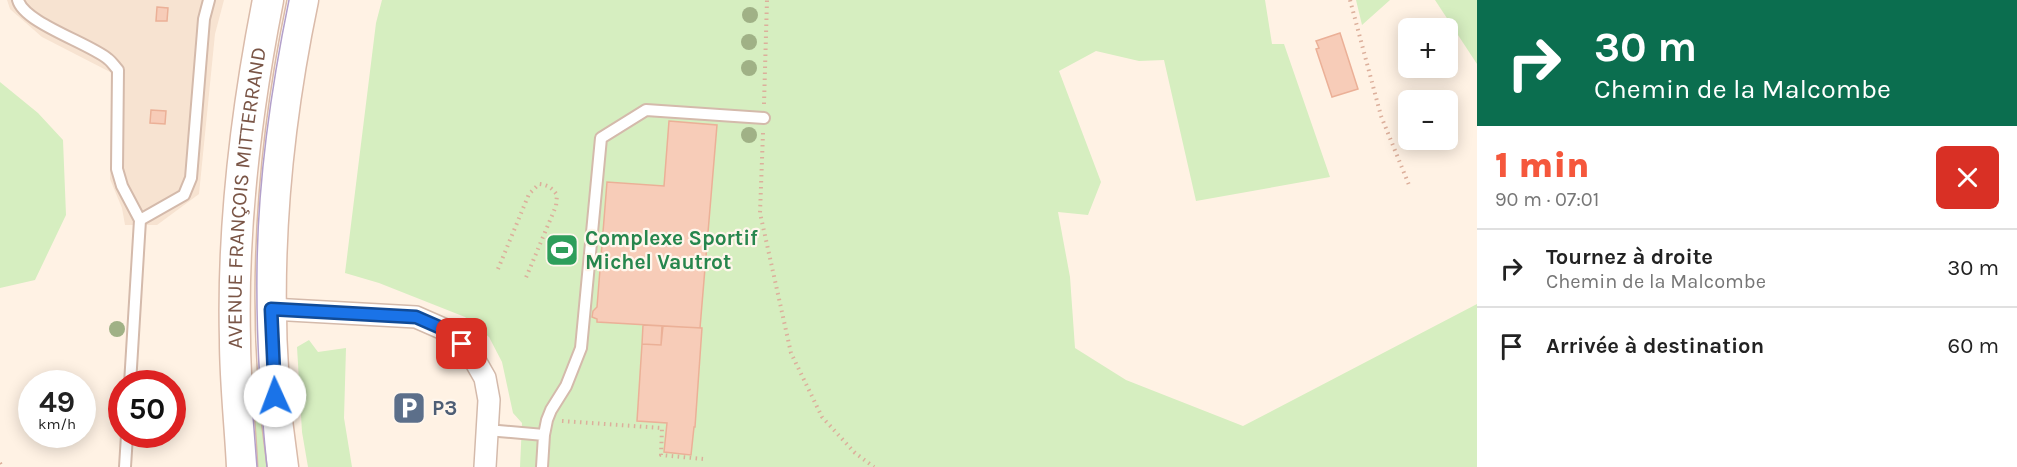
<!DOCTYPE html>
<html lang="fr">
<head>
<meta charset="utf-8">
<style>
	body { margin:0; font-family:Karla,sans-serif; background:#f2f2f2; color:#222; height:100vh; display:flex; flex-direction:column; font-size:22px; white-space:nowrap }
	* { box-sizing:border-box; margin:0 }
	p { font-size:20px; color:#767676 }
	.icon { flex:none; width:33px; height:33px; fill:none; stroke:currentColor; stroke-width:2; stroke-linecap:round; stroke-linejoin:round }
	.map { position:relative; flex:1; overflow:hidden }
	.drawer { display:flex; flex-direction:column; background:#fff; width:540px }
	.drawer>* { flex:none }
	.top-card { background:#0b6e4f; color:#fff; overflow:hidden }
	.fabs { position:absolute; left:1398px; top:18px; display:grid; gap:12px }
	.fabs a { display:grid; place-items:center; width:60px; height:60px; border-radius:9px; background:#fff; box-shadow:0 3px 15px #0003; font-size:30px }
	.speed { position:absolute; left:18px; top:370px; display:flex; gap:12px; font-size:30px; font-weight:700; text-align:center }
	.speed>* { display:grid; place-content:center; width:78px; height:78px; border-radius:50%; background:#fff; box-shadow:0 3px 15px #0003; line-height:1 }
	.speed small { font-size:15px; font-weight:400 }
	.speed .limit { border:9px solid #d22; background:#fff; color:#111 }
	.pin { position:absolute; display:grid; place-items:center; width:51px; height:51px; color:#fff; margin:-26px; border-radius:12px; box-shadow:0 3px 9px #0006 }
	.me { position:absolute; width:66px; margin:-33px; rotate:358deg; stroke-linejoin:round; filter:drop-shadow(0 0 4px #0008) }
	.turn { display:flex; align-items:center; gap:21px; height:126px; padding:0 18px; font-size:27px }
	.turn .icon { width:78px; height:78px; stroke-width:2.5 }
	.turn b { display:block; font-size:42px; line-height:51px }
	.round { display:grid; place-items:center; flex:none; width:63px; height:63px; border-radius:9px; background:#f2f2f2 }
	.summary { display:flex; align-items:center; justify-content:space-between; height:102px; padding:0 18px }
	h1 { font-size:36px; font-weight:800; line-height:45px; color:#f5573c }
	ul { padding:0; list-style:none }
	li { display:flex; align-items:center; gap:18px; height:78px; padding:0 18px; border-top:2px solid #e0e0e0 }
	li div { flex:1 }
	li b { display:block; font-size:22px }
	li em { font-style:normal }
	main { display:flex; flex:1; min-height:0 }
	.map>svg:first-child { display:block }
</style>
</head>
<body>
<main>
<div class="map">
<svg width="1477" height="467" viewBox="0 0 1477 467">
	<rect width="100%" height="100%" fill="#fff2e4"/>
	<path fill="#f7e3d1" d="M7,0H224L215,34L199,194L157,225H125L122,208L110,179L112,73L42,37L10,9Z"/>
	<path fill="#d6eec0" d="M382,0H1265L1272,44H1284L1330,177L1196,201L1164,60L1139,61L1096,51L1059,71L1101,182L1088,215L1058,212L1070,277L1075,348L1126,380L1243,426L1477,304V467H520L522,423L513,413L502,362L489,337L465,317L379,283L345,273L376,23Z
		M1356,0H1390L1362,25Z
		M1435,0H1477V64Z
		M0,82L38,113L63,140L66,215L35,280L0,288Z
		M309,340L318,352L346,348L344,418L352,467H308L302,432L297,347Z
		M243,369L269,397L277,467H249Z"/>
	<path fill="#f7ccb8" stroke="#ebb097" stroke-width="1.5" d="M157,7L168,8L167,21H156Z
		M1340,33L1358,89L1332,97L1316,49L1319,48L1316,41Z
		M151,110L166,111L165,124L150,123Z
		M669,121L717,125L700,328L597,322V319L592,317L593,311L597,307L607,182L664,186Z
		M643,325L663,326L661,345L642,344Z
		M662,326L702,328L695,427H694L691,455L664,452L667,423L637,421L642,344L661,345Z"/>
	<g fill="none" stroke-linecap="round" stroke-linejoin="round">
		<g stroke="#d4baab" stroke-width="14">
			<path id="service" d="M18,0C24,23 89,43 108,59C112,62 115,67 118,70L117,169L122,186L140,220L130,384
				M140,220L184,195L191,178L204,19L209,0
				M487,430L544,435
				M125,467L127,435
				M542,467L544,435L547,420L551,410L566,386L581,348L601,138L646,110L764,118"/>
		</g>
		<g stroke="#d4baab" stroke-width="24">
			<path id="minor" d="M271,309L416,317L448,331L469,350L485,378L489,400L485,467"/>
		</g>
		<g stroke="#dabbaa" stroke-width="33">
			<g id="secondary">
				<path id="s1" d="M242,467C240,425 235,382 235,340C232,226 246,112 268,0"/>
				<path d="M283,467C260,312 271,153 303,0"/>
			</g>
		</g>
		<path stroke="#dcaf9b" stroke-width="4" stroke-dasharray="1.5 4.5" stroke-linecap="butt" d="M1350,0L1381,116L1409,185
			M764,104L767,0
			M763,133L760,213L791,353L822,417L855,453L874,467
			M498,269L529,194L539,184C548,185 552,188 557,195L556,206L525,280
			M562,421L662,428L661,455L703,459
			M0,463L2,467"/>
		<use href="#service" stroke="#fff" stroke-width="10"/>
		<use href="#minor" stroke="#fff" stroke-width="21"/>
		<use href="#secondary" stroke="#fff" stroke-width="30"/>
		<path stroke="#b3a0ca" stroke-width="1.5" d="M252,403L257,467
			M267,467C260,400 256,334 257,267C258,177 271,88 289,0"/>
	</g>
	<g fill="#a0b186">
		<circle cx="750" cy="15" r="8"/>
		<circle cx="749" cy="42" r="8"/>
		<circle cx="749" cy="68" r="8"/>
		<circle cx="749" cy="135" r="8"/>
		<circle cx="117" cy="329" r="8"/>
	</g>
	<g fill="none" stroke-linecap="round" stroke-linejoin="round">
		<g stroke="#114b97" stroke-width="15">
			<path id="route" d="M275,396L271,309L416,317L448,331L462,344"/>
		</g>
		<use href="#route" stroke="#1a73e8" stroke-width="10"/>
	</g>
	<defs>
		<g id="stadium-square" transform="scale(1.725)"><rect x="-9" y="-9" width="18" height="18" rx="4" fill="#2e9e5b" stroke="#fff6ec"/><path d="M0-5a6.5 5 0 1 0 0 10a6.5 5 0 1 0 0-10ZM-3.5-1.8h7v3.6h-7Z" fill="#fff"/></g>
		<g id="parking-square" transform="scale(1.725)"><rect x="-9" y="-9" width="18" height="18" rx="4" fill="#5c6f8a" stroke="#fff6ec"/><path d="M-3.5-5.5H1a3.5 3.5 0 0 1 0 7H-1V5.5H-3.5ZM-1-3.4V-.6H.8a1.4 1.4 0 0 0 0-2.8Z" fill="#fff"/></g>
	</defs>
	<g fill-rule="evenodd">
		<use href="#stadium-square" x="562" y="250"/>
		<use href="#parking-square" x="409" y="408"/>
	</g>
	<g text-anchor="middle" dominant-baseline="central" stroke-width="4.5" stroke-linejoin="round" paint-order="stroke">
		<g font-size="21" fill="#7a5546" stroke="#fff6ec">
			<text stroke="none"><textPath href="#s1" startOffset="270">AVENUE FRANÇOIS MITTERRAND</textPath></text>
		</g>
		<g font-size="21" font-weight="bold" fill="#27864d" stroke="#fff6ec" text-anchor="start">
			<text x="585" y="238">Complexe Sportif<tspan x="585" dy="24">Michel Vautrot</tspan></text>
		</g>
		<g font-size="21" font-weight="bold" fill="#4e5e75" stroke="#fff6ec" text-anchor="start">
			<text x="432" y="408">P3</text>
		</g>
	</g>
</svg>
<div class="fabs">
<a>+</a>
<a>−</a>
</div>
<div class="speed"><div>49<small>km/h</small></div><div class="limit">50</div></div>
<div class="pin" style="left:462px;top:344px;background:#d93025"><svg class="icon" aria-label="arrive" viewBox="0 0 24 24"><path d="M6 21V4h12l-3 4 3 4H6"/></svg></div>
<svg class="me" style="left:275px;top:396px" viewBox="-20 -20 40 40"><circle r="19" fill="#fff"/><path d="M0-13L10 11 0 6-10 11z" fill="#1a73e8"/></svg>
</div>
<section class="drawer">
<div class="top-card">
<div class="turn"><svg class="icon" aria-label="right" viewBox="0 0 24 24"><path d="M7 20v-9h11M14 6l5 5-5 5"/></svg><div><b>30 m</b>Chemin de la Malcombe</div></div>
</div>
<div class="summary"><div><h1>1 min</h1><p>90 m · 07:01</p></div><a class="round" style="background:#d93025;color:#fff"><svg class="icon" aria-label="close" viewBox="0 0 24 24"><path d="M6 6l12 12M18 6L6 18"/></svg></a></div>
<ul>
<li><svg class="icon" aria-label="right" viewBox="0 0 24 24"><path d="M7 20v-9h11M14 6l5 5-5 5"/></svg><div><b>Tournez à droite</b><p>Chemin de la Malcombe</p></div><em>30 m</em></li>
<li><svg class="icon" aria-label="arrive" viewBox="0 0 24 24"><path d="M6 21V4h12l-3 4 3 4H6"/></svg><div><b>Arrivée à destination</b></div><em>60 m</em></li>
</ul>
</section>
</main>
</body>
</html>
